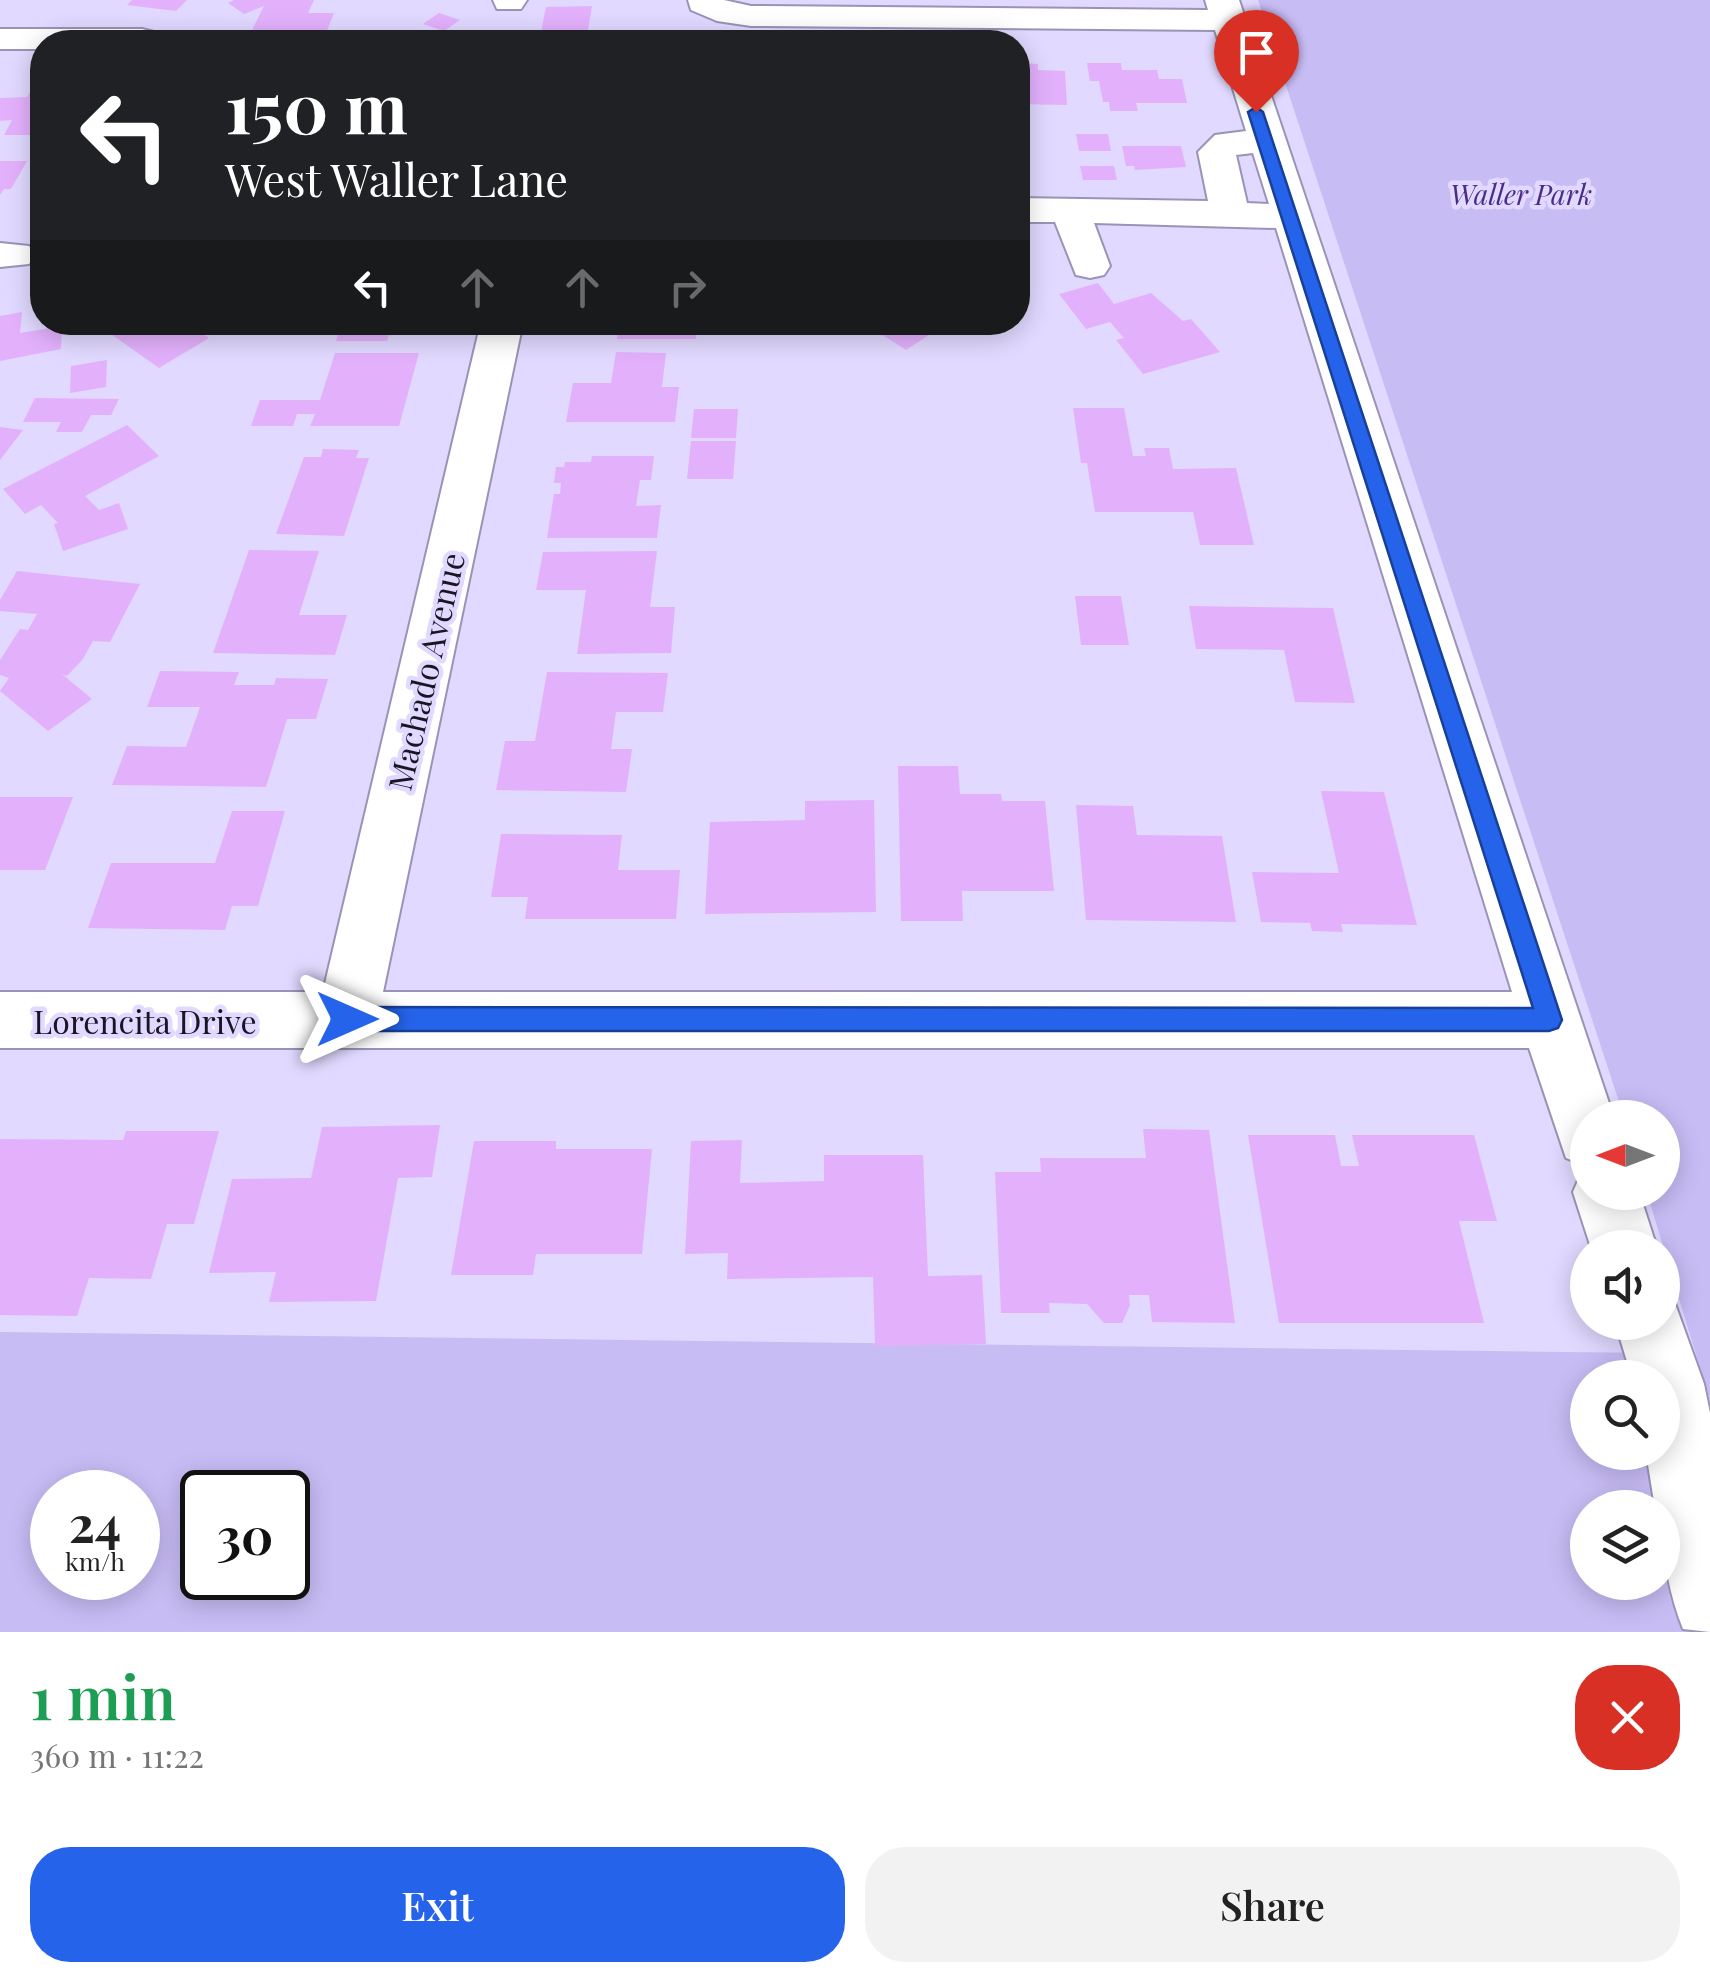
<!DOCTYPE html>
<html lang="en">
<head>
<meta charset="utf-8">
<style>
	body { margin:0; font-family:"Playfair Display",serif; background:#f2f2f2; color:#222; height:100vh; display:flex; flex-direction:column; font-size:38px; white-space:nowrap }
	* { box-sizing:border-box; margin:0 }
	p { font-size:32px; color:#767676 }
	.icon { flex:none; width:55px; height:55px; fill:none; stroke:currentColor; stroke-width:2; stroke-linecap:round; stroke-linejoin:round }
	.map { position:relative; height:1632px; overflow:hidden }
	.panel { display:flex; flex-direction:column; background:#fff; flex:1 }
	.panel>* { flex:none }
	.banner { position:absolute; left:30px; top:30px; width:1000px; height:305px; border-radius:40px; box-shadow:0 5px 25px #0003; background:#202124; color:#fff; overflow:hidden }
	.needle { width:65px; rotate:270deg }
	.fabs { position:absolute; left:1570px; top:1100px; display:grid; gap:20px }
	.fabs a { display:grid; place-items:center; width:110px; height:110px; border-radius:50%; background:#fff; box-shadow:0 5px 25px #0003; font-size:50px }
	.speed { position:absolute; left:30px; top:1470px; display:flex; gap:20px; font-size:50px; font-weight:700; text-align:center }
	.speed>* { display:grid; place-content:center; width:130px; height:130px; border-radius:50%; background:#fff; box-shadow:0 5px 25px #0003; line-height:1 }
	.speed small { font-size:25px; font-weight:400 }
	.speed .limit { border:5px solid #111; border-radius:15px; background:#fff; color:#111 }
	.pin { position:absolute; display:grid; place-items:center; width:85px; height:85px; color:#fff; margin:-102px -42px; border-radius:50% 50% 50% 0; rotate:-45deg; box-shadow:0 0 10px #0007 }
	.pin .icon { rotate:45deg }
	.me { position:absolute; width:110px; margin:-55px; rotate:90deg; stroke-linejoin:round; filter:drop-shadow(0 0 8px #0008) }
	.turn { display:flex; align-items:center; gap:35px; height:210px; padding:0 30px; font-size:45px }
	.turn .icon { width:130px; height:130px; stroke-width:2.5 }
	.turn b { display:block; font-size:70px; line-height:85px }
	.lanes { display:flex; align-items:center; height:95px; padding:0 30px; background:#0003; justify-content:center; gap:50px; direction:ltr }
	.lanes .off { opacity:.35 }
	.round { display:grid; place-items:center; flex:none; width:105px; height:105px; border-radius:40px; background:#f2f2f2 }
	.head { display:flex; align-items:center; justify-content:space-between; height:170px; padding:0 30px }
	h1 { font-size:60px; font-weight:600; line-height:75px; color:#1e9e55 }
	.button { display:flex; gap:20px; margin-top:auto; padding:20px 30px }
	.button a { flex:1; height:115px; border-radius:40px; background:#2563eb; color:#fff; font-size:40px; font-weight:600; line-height:115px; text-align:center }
	.button a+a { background:#f2f2f2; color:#222 }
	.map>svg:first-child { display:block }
</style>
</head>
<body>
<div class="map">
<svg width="1710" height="1632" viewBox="0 0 1710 1632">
	<rect width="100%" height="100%" fill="#e1d9ff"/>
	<path fill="#c8bcf5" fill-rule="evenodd" d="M1258,0H1710V1401L1647,1193L1662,1192V1118L1624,1117Z
		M0,1332L1648,1353L1655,1377L1588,1378V1452H1662L1710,1632H0ZM52,1492H138V1578H52ZM202,1492H288V1578H202ZM1588,1508H1662V1582H1588Z"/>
	<path fill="#e3b1fc" d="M132,0H187L176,11L127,5Z
		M234,0H314L308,13H334L326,33L299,32L296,38H248L264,6L244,14L228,3Z
		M592,6L586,42H539L546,7Z
		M439,13L460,20L444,31L423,24Z
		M1018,63L1038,64V70L1065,71L1067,105L1018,104Z
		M1087,63H1121L1122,70H1157L1159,79H1182L1187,103H1136L1138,111H1110L1109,102H1103L1099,81H1090Z
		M38,78H42V127L39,135H4L12,120L0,121V98L27,97Z
		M1076,134H1108L1111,151H1079Z
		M1122,146H1181L1186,167L1135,170L1134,166H1126Z
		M0,161H27L11,189H4L0,195Z
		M1080,166H1114L1117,180H1083Z
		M1098,283L1114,304L1151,293L1183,321L1191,319L1220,352L1143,374L1116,340L1124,338L1110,322L1086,329L1059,294Z
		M22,312L20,333L62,326L61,349L0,361V316Z
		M94,322H158L174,333L189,325L209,338L159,368Z
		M342,322H392L387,341H336Z
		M620,322H697L696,339H617Z
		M893,322H949L906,350L878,332Z
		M616,352L666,353L662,387H679L675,422H566L573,383H611Z
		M335,353H419L399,426H310L315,414H297L293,426H251L260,400H320Z
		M107,360L106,387L70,393L71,366Z
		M35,398L119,399L111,415H91L82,432H56L61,422H23Z
		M1073,408H1124L1133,456H1146L1144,448H1169L1173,469L1236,468L1254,545H1200L1193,512H1095L1087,463H1081Z
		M694,409H738L736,438H691Z
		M127,425L159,456L85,496L99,510L119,503L128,529L63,551L54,524L58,523L41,505L25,514L3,489Z
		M0,427L23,430L0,460Z
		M691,441H736L733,479H687Z
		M323,449L359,450L356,458H369L344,536L276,534L304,457H321Z
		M592,456H654L651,480H640L636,506L661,505L657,538H547L554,494H560L561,483H554L556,467H564L565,462H591Z
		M249,550L319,551L299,615H347L335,655L213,653Z
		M657,551L650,607H675L671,653L577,654L586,590H536L543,552Z
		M17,571L140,584L110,642L93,641L83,659L67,676L62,674L92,699L48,731L0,691L9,678L0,675V660L20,629L28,630L37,614L0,611V600Z
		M1075,596H1121L1129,645H1081Z
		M1189,606L1333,608L1355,703L1295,702L1284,650L1196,649Z
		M160,671L239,672L234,685H274L276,678L328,679L316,719H287L266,787L112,785L127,746L186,747L200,707H147Z
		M547,672L668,673L663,712H616L611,749H632L626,792L496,790L505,741H535Z
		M898,766H958L960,794H1001L1002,801H1045L1054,891H962L963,921H901Z
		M1321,791L1384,792L1417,925L1341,924L1343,932L1312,931L1310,923L1261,922L1252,872L1339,873Z
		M0,797H73L45,870H0Z
		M874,800L876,912L705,914L710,822L805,820V801Z
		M1076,805L1133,806L1137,835L1222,836L1236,922L1086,920Z
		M232,811H285L258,906H232L225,930L88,928L111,863H215Z
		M501,834L622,835L618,870H680L676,919H525L528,897H491Z
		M440,1125L432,1177L398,1178L376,1301L269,1302L276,1272L209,1273L232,1179L311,1178L322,1127Z
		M1143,1129L1209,1130L1235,1323L1152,1322L1149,1295H1129L1130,1305L1122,1323H1104L1087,1304L1049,1303L1050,1313H1001L995,1172H1041L1040,1158H1146Z
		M126,1131H219L194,1224H167L151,1279L89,1278L77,1316L0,1315V1139L123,1140Z
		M1248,1135H1335L1341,1166H1359L1352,1135H1474L1497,1221H1459L1484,1323H1279Z
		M742,1140L740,1183L824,1181V1155H923L928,1276L982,1275L986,1344L875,1346L873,1277L727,1279L728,1253L685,1254L691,1141Z
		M474,1141H556V1149H652L642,1254H536L533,1275H451Z"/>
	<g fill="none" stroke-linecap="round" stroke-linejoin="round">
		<g stroke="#9a93b6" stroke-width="4">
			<path id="minor" d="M493,0H527L521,9H497Z
				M688,0H724L751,6L1208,10L1205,0H1239L1614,1118H1588V1167L1566,1158L1529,1048H0V992H323L481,322H523L383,992H1512L1276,228L1094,223L1110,266L1104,275L1090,278L1076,275L1055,222H1018V198L1208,201L1198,152L1215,135L1246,131L1215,30L751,26L717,21L691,10ZM1253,153L1269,204L1247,203L1236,155Z
				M0,29H142L154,32L159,39L157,42H42V49H0Z
				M0,243L29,246L35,255L29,264L0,267Z
				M1588,1167V1192H1639L1657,1248H1591L1573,1192L1583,1169Z
				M1662,1293L1673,1298L1704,1384L1710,1413V1632L1683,1629C1667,1589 1662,1550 1662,1508H1655L1646,1452H1662V1378H1632L1615,1322H1662Z"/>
		</g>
		<use href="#minor" fill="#fff" fill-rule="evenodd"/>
	</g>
	<path fill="#2563eb" stroke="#184099" stroke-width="2.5" d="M1256,107L1263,112L1562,1020L1558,1028L1549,1031H347L338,1027L335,1019L338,1011L347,1007L1533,1008L1248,112Z"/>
	<g text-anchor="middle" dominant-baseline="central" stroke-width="9" stroke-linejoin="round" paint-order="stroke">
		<g font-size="28" font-style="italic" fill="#4b2c88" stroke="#e1d9ff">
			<text x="1521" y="193">Waller Park</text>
		</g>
		<g font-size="32" fill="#191623" stroke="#e1d9ff">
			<text transform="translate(425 671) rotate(-77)">Machado Avenue</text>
			<text x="145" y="1020">Lorencita Drive</text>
		</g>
	</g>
</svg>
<div class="fabs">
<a><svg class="needle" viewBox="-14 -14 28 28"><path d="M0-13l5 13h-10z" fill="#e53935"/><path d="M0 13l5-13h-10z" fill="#767676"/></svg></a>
<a><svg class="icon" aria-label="sound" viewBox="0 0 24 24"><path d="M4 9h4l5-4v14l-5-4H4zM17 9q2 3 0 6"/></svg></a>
<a><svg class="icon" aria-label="search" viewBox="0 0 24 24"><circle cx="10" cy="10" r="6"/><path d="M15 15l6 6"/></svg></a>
<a><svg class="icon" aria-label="layers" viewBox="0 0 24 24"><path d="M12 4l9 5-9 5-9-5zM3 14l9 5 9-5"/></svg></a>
</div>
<div class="speed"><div>24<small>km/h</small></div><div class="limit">30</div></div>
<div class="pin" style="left:1256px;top:112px;background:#d93025"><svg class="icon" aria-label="arrive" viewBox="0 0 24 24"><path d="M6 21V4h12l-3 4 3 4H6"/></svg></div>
<svg class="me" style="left:347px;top:1019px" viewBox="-20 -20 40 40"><path d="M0-17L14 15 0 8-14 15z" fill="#2563eb" stroke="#fff" stroke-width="4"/></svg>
<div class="banner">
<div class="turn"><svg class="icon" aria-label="left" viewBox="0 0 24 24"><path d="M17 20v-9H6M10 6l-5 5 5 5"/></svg><div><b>150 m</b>West Waller Lane</div></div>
<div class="lanes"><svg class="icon" aria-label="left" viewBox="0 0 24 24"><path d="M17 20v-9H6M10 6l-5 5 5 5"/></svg><svg class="icon off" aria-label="ahead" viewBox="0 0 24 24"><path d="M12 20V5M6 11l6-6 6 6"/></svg><svg class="icon off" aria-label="ahead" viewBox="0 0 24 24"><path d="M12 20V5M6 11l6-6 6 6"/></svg><svg class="icon off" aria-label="right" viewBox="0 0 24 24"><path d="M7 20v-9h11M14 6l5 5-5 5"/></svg></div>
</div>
</div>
<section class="panel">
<div class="head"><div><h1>1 min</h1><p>360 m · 11:22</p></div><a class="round" style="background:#d93025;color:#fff"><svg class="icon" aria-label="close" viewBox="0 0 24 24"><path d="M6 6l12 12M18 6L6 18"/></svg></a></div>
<div class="button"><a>Exit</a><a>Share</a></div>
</section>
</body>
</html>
